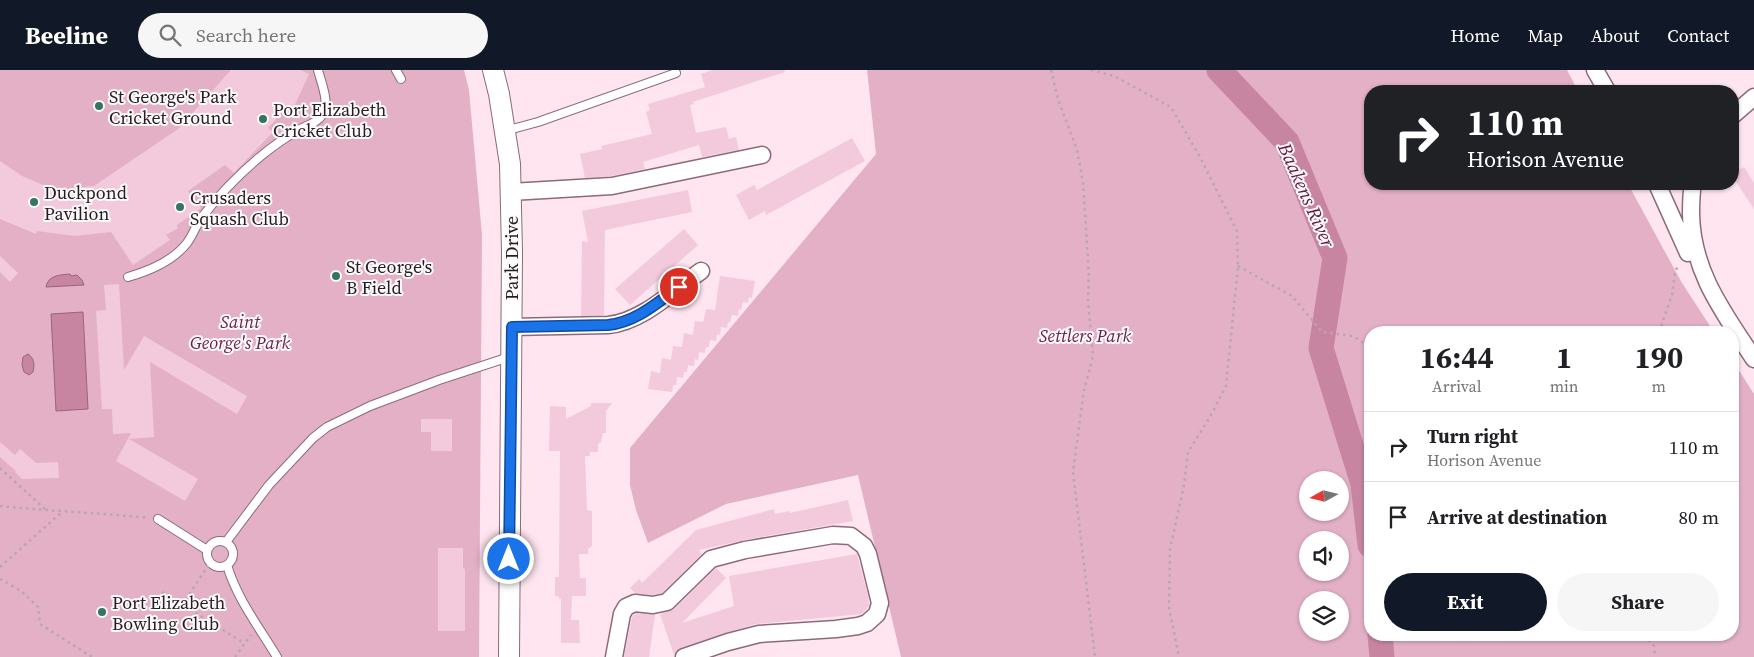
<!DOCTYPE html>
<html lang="en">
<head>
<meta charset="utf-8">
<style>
	body { margin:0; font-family:"Source Serif 4",serif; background:#f6f6f6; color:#202124; height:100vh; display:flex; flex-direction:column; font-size:19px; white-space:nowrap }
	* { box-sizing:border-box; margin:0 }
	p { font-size:16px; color:#757577 }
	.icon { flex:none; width:28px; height:28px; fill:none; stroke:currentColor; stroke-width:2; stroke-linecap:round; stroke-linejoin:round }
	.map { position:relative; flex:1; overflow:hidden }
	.panel { position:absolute; left:1364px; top:256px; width:375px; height:315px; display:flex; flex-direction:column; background:#fff; border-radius:20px; box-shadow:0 1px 4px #0004 }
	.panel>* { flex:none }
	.hud { position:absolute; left:1364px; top:15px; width:375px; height:105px; border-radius:20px; box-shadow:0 1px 4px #0004; background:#202124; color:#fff; overflow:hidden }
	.needle { width:32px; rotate:262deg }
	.controls { position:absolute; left:1299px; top:401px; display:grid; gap:10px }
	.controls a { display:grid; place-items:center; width:50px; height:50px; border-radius:50%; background:#fff; box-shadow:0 1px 4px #0004; font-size:25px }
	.pin { position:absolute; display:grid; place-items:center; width:42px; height:42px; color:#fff; margin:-21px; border:2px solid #fff; border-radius:50%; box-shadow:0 1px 5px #0007 }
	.me { position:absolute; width:55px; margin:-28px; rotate:0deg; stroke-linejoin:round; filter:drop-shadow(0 0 4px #0008) }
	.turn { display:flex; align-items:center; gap:18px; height:105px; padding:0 20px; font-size:22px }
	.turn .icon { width:65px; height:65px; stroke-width:2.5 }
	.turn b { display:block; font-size:35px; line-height:42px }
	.eta { display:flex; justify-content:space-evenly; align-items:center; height:85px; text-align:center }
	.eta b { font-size:30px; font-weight:700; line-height:35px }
	.button { display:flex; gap:10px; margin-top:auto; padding:10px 20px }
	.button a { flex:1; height:58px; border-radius:30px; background:#111827; color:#fff; font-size:20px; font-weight:700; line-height:58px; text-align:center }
	.button a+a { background:#f6f6f6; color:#202124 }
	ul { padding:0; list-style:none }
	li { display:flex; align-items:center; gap:15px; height:70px; padding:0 20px; border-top:1px solid #e0e0e0 }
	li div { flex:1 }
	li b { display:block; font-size:19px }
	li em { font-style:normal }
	header { display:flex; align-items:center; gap:30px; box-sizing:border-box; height:70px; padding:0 25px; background:#111827; color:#fff }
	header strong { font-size:24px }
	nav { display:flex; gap:28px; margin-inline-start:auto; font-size:18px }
	.search { width:350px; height:45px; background:#f6f6f6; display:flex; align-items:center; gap:12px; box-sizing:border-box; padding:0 18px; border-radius:28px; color:#757577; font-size:19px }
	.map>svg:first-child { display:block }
</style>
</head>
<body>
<header>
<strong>Beeline</strong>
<div class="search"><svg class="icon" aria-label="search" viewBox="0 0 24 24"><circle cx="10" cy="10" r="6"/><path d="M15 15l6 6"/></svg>Search here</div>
<nav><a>Home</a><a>Map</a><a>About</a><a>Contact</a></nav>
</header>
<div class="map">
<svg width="1754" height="587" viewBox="0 0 1754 587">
	<rect width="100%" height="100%" fill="#fee5ef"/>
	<path fill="#e4b0c6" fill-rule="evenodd" d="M0,0H464L469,20L482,165L479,587H0Z
		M867,0H1567L1578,21H1370V114H1628L1682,213L1714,262H1370V565H1732L1733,291L1754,324V587H901L858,405L726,434L648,473L636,440L630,415V378L876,84ZM1308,410H1340V442H1308ZM1308,470H1340V502H1308ZM1308,530H1340V562H1308Z"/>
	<path fill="#c785a2" stroke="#98657b" d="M70,204L71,206L77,205L82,210L84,215L46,217C48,205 60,205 70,204Z
		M83,242L88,339L56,341L51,244Z
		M28,284C34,288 35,294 33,302L29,305L24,302L22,295L23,287Z"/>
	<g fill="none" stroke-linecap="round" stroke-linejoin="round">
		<path stroke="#c785a2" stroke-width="25" d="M1219,0L1287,72L1335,188L1321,278L1363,414L1370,475
			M1380,565L1382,587"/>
	</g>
	<path fill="#f2cadb" d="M231,0H300L309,4L292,41L286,38L268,58L273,62L234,103L225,95L188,121L201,138L177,155L178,158L166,165L170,170L133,195L111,162L75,166L37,161L36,164L0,149V91L22,106L48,117L73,122L72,118L94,116L178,59Z
		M712,0H784L785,2L693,32L694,34L690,35L696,63L726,57L729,69L736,67L739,80L702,87L699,75L643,92L645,99L611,106L585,108L580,84L602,79L601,76L652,64L646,42L650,40L648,34L705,17L701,4Z
		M852,68L865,91L766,145L765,141L749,150L736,125L754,115L757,120Z
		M1744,97L1754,113V139L1732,106V104Z
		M688,120L692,142L605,160L604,245L581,246L582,171L588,172L582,141Z
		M684,159L698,175L630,235L615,219Z
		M0,186L18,203L10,212L0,202Z
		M720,206L755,211L752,228L749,227L748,233L743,232L741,240L739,239L738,246L732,245L730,253L728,252L727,258L721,257L720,265L717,264L716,271L710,270L709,277H706L705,283L699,282L698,290L695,289L694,296L688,295L687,302H684L683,308L677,307L676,315H673L672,322L648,319L651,301L660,303L662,288L671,290L673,276L682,277L684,263L693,265L695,251L703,252L706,239L715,240Z
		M119,214L124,300L144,266L247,326L237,344L150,292L154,367L129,369L198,409L185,431L116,391L131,363L113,364L112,339H102L96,241L106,240L104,215Z
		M591,333H612L606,341V363H603L601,372L598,374V382H590V386H585L587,440L592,441V476L588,479V484H579L580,508H586V526H572L571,550H579L580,573H561V529H559V526H555V507H559V501L560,381H549L550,336L566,337V349L591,336Z
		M421,349H452V381H431V362H421Z
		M0,372L15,385L20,379L36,393L58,392L59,408L22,409L15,402L16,401L0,387Z
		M848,430L853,451L749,469L699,480L702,484L662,523L652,525L635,523L630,518L639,509L642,513L696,460L774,439L775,444L789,441L790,443Z
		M438,478H463V498L465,499V561H438Z
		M857,484L868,526L869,536L862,544L756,554L725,563L681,578L674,585L660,544L674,539L716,498L726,508L682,553L734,536L729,506Z
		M637,543L655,545L649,587H624L632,547Z"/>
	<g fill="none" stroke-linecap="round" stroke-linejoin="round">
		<g stroke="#8d6a79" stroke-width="10">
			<path id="service" d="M396,0L401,9
				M505,61L538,52L676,3
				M128,207C149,201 173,191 187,173C193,165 196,155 202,147C219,125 239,104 261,86C272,77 283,69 295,62C304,56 317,54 323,44C330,33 321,12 318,0
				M158,449L207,480
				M207 484a13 13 0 1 1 26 0a13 13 0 1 1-26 0Z
				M226,472L269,415L313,368L327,357L370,336L439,310L509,287
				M227,495C237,529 259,557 277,587"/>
		</g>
		<g stroke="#8d6a79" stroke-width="19">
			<path id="minor" d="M1595,0L1607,21
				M1732,46L1754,27
				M1657,114L1688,183L1693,178
				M1693,114C1691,124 1691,134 1691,144C1692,202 1724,243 1754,289
				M511,122L612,116L762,85
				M511,257L608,255C642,252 674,220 701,201
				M614,587L622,544L626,537L635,533L653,535L667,532L711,489L745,480L833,465L851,466L864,476L868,484L880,533L877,544L867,553L858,556L836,559L759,564L728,572L684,587"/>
		</g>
		<g stroke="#8d6a79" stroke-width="22">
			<path id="tertiary" d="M493,0L499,24L510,94L512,182L509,587"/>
		</g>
		<path stroke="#bba5ae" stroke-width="2.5" stroke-dasharray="2.5 4" stroke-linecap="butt" d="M1051,0L1058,29L1077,80L1083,112L1089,207L1088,231L1093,286L1084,320L1073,402L1095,587
			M1091,0L1114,6L1171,37L1200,87L1237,161L1238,196L1226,316L1210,347L1188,382L1184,415L1170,479L1169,537L1179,587
			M1238,196L1292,226L1322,262L1353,266L1370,277
			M1659,262L1672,225L1675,201L1679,195
			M0,398L46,440
			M0,436C50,441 99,443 149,448
			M0,497L62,442
			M0,509L21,521L38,537L40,554L92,587
			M162,522L244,573
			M182,535L210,493
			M1644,565L1654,576L1655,587
			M235,587L251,565"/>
		<use href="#service" stroke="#fff" stroke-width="8"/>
		<use href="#minor" stroke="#fff" stroke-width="16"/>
		<use href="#tertiary" stroke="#fff" stroke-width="20"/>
	</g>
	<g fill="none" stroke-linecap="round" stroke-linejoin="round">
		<g stroke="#114b97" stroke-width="12">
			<path id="route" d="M509,489L512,257L608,255C636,252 657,233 679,217"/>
		</g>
		<use href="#route" stroke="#1a73e8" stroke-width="9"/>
	</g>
	<g fill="#357462" stroke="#fafafa" stroke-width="2">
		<circle cx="99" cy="36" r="5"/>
		<circle cx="263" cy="49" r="5"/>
		<circle cx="34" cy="132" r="5"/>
		<circle cx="180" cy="137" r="5"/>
		<circle cx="336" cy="206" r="5"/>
		<circle cx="102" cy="542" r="5"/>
	</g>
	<g text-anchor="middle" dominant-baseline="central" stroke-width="4" stroke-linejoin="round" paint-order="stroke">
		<g font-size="18" fill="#2a1b21" stroke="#fafafa" text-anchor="start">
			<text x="109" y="26">St George's Park<tspan x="109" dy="21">Cricket Ground</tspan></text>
			<text x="273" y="39">Port Elizabeth<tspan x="273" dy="21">Cricket Club</tspan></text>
			<text x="44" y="122">Duckpond<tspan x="44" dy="21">Pavilion</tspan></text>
			<text x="190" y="127">Crusaders<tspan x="190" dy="21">Squash Club</tspan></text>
			<text x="346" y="196">St George's<tspan x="346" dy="21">B Field</tspan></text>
			<text x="112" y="532">Port Elizabeth<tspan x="112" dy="21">Bowling Club</tspan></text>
		</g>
		<g font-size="18" fill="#2a1b21" stroke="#fafafa">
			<text transform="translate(511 188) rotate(-90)">Park Drive</text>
		</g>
		<g font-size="18" font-style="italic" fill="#6f204a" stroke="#fafafa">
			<text x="240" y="251">Saint<tspan x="240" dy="21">George's Park</tspan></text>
			<text x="1085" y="265">Settlers Park</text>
		</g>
		<g font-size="19" font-style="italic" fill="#671943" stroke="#fafafa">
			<text transform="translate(1307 125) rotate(66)">Baakens River</text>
		</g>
	</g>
</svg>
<div class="controls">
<a><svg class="needle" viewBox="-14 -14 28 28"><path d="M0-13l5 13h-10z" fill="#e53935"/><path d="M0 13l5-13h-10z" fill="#757577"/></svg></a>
<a><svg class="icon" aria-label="sound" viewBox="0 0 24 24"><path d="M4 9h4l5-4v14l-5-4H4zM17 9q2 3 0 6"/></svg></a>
<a><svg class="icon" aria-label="layers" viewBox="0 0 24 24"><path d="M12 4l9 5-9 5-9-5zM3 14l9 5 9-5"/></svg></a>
</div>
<div class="pin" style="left:679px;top:217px;background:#d93025"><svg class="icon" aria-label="arrive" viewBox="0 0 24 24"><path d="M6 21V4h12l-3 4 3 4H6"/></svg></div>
<svg class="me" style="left:509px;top:489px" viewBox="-20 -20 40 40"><circle r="17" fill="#1a73e8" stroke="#fff" stroke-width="3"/><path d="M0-11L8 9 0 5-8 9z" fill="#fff"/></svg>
<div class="hud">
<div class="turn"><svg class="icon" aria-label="right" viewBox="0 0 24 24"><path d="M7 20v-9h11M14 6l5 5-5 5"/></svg><div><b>110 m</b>Horison Avenue</div></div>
</div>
<section class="panel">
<div class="eta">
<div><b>16:44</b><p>Arrival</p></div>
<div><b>1</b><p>min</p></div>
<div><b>190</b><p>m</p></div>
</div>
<ul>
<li><svg class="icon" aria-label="right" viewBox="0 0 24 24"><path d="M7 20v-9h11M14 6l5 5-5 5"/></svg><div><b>Turn right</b><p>Horison Avenue</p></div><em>110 m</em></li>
<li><svg class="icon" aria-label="arrive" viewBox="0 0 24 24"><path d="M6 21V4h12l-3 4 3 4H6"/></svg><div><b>Arrive at destination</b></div><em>80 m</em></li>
</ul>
<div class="button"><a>Exit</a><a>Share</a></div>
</section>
</div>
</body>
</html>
